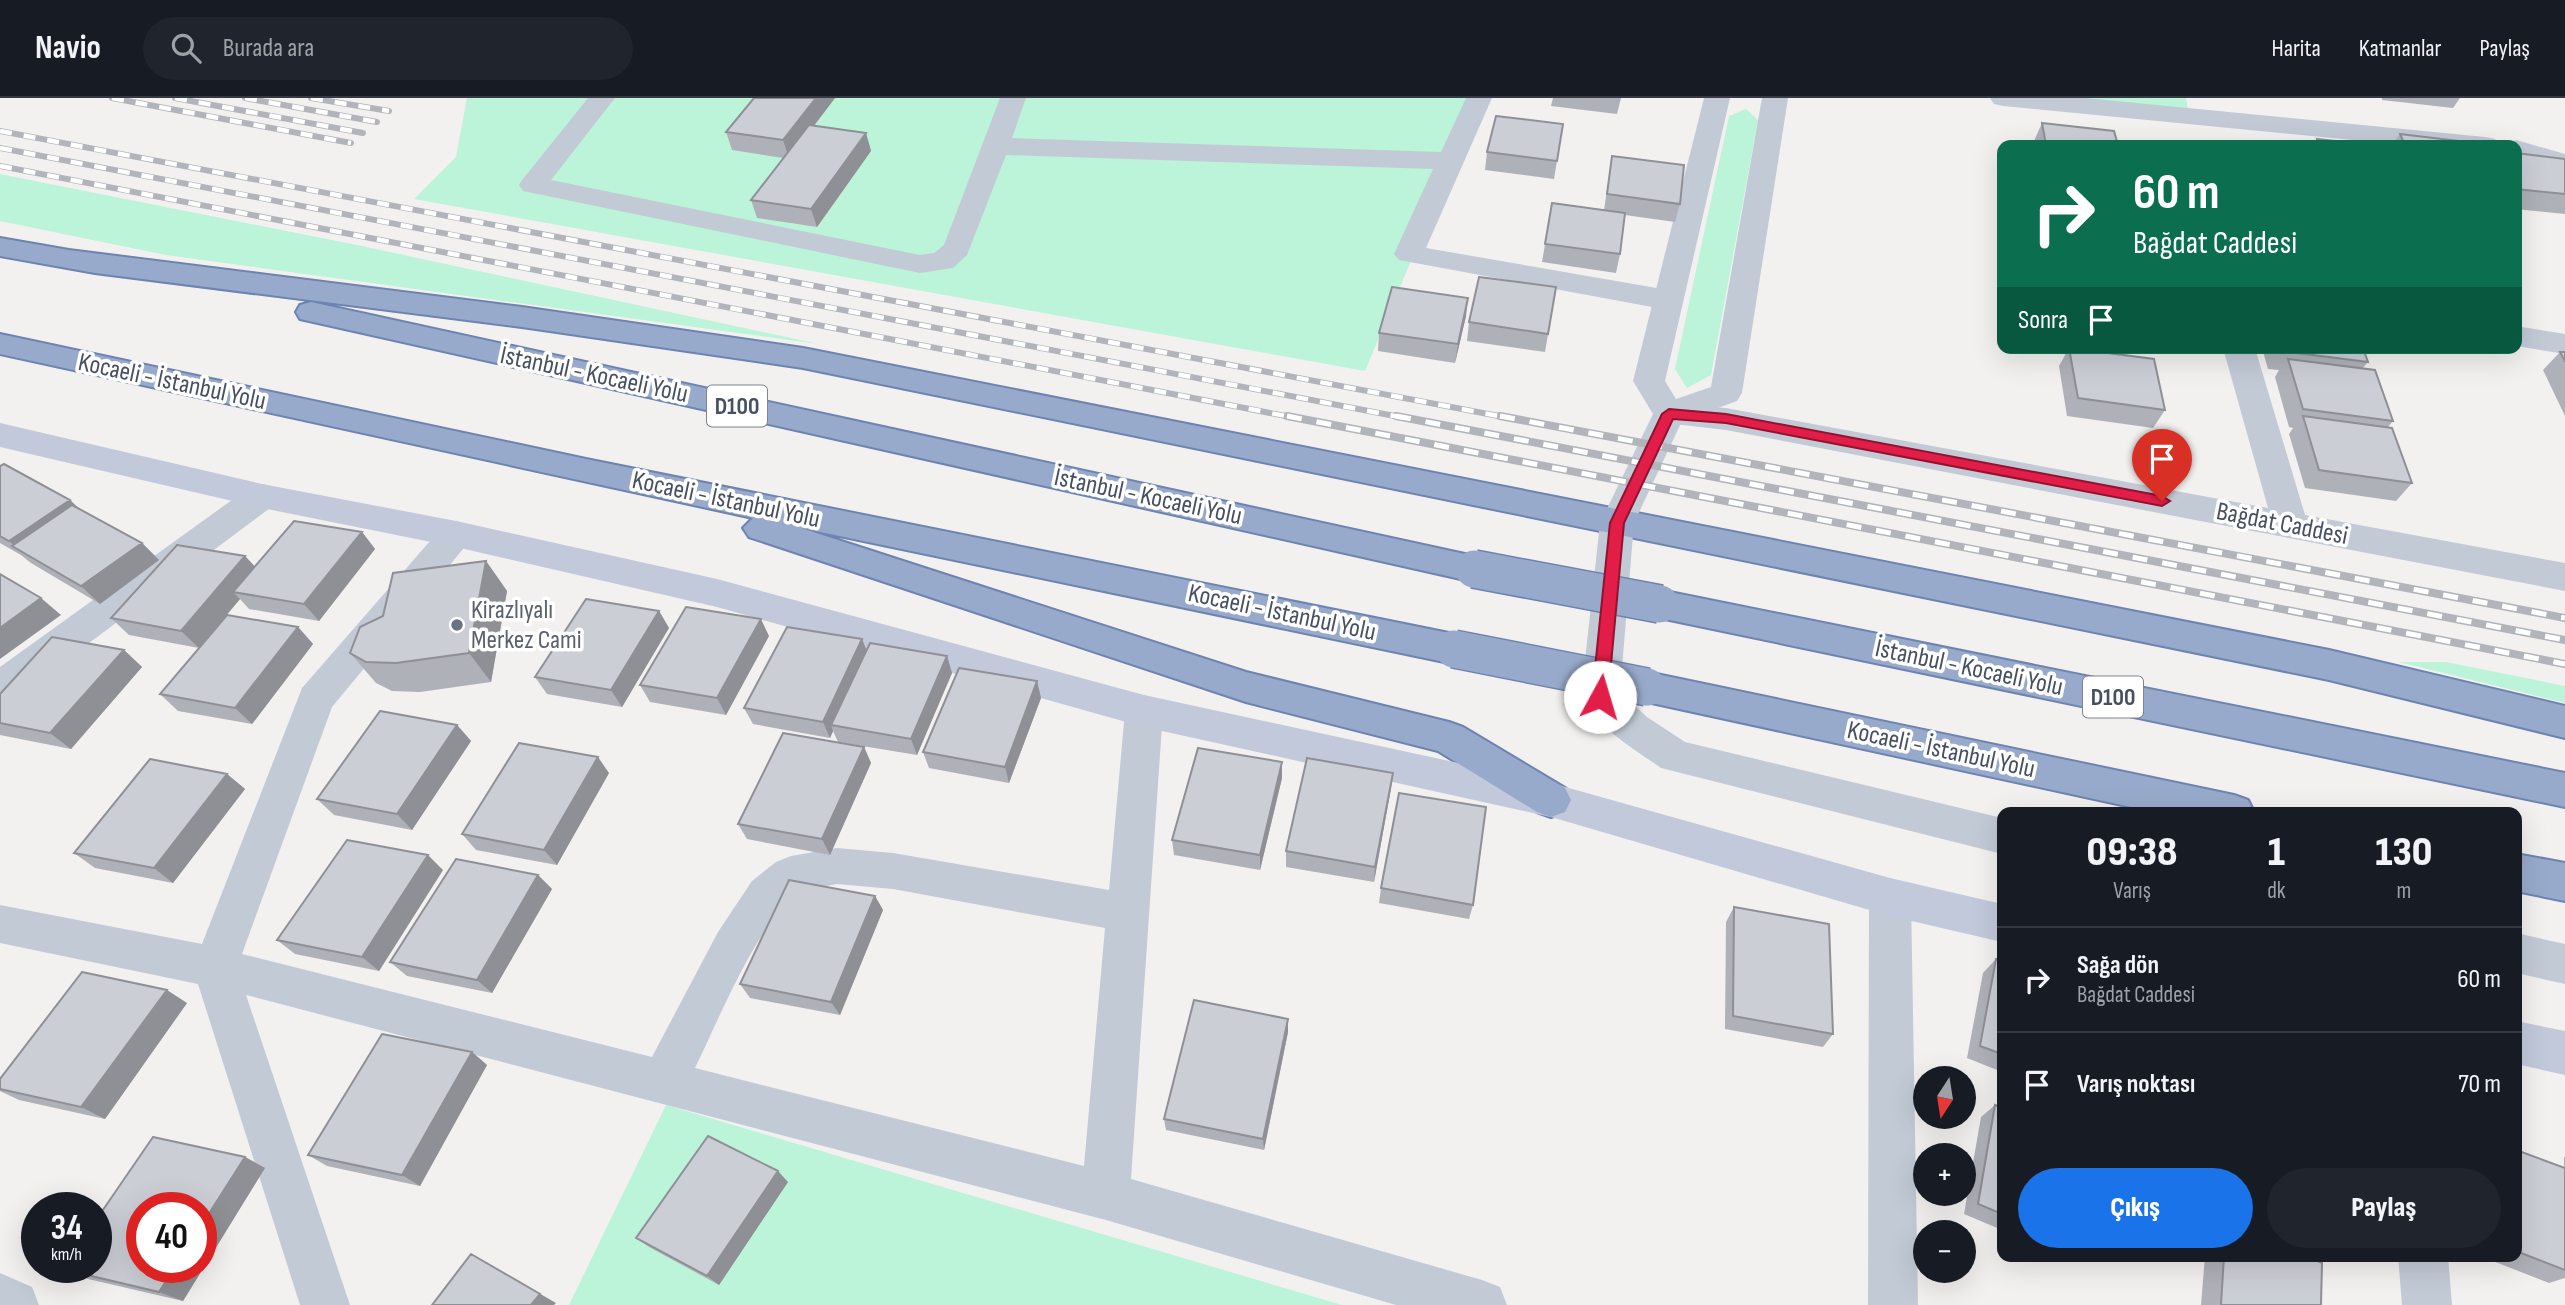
<!DOCTYPE html>
<html lang="tr">
<head>
<meta charset="utf-8">
<style>
	body { margin:0; font-family:"Sofia Sans Condensed",sans-serif; background:#20242c; color:#f1f3f6; height:100vh; display:flex; flex-direction:column; font-size:26px; white-space:nowrap }
	* { box-sizing:border-box; margin:0 }
	p { font-size:23px; color:#9ea1a6 }
	.icon { flex:none; width:38px; height:38px; fill:none; stroke:currentColor; stroke-width:2; stroke-linecap:round; stroke-linejoin:round }
	.map { position:relative; flex:1; overflow:hidden }
	.side { position:absolute; left:1997px; top:709px; width:525px; height:455px; display:flex; flex-direction:column; background:#171b24; border-radius:14px; box-shadow:0 7px 28px #0002 }
	.side>* { flex:none }
	.top-card { position:absolute; left:1997px; top:42px; width:525px; height:214px; border-radius:14px; box-shadow:0 7px 28px #0002; background:#0b6e4f; color:#fff; overflow:hidden }
	.needle { width:46px; rotate:192deg }
	.tools { position:absolute; left:1913px; top:968px; display:grid; gap:14px }
	.tools a { display:grid; place-items:center; width:63px; height:63px; border-radius:50%; background:#171b24; box-shadow:0 7px 28px #0002; font-size:35px }
	.speed { position:absolute; left:21px; top:1094px; display:flex; gap:14px; font-size:35px; font-weight:700; text-align:center }
	.speed>* { display:grid; place-content:center; width:91px; height:91px; border-radius:50%; background:#171b24; box-shadow:0 7px 28px #0002; line-height:1 }
	.speed small { font-size:18px; font-weight:400 }
	.speed .limit { border:10px solid #d22; background:#fff; color:#111 }
	.pin { position:absolute; display:grid; place-items:center; width:60px; height:60px; color:#fff; margin:-72px -30px; border-radius:50% 50% 50% 0; rotate:-45deg; box-shadow:0 0 7px #0007 }
	.pin .icon { rotate:45deg }
	.me { position:absolute; width:77px; margin:-38px; rotate:6deg; stroke-linejoin:round; filter:drop-shadow(0 0 5px #0008) }
	.turn { display:flex; align-items:center; gap:24px; height:147px; padding:0 21px; font-size:32px }
	.turn .icon { width:91px; height:91px; stroke-width:2.5 }
	.turn b { display:block; font-size:49px; line-height:60px }
	.then { display:flex; align-items:center; height:66px; padding:0 21px; background:#0003; gap:14px; font-size:26px }
	.eta { display:flex; justify-content:space-evenly; align-items:center; height:119px; text-align:center }
	.eta b { font-size:42px; font-weight:800; line-height:49px }
	.cta { display:flex; gap:14px; margin-top:auto; padding:14px 21px }
	.cta a { flex:1; height:80px; border-radius:42px; background:#1a73e8; color:#fff; font-size:28px; font-weight:800; line-height:80px; text-align:center }
	.cta a+a { background:#20242c; color:#f1f3f6 }
	ul { padding:0; list-style:none }
	li { display:flex; align-items:center; gap:21px; height:105px; padding:0 21px; border-top:2px solid #363941 }
	li div { flex:1 }
	li b { display:block; font-size:26px }
	li em { font-style:normal }
	header { display:flex; align-items:center; gap:42px; box-sizing:border-box; height:98px; padding:0 35px; background:#171b24; border-bottom:2px solid #363941 }
	header strong { font-size:33px }
	nav { display:flex; gap:38px; margin-inline-start:auto; font-size:24px }
	.search { width:490px; height:63px; background:#20242c; display:flex; align-items:center; gap:18px; box-sizing:border-box; padding:0 24px; border-radius:38px; color:#9ea1a6; font-size:26px }
	.map>svg:first-child { display:block }
</style>
</head>
<body>
<header>
<strong>Navio</strong>
<div class="search"><svg class="icon" aria-label="search" viewBox="0 0 24 24"><circle cx="10" cy="10" r="6"/><path d="M15 15l6 6"/></svg>Burada ara</div>
<nav><a>Harita</a><a>Katmanlar</a><a>Paylaş</a></nav>
</header>
<div class="map">
<svg width="2565" height="1207" viewBox="0 0 2565 1207">
	<rect width="100%" height="100%" fill="#f3f0f0"/>
	<path fill="#bbf4d9" d="M467,0H1479L1365,273L414,101L456,59Z
		M2003,0H2186L2189,17Z
		M1746,11L1758,22L1711,277L1687,290L1675,271L1729,18Z
		M0,76L357,147L819,246L166,157L0,123Z
		M2399,564H2446L2565,588V605Z
		M666,1007L1342,1207H569Z"/>
	<g fill="none" stroke-linecap="round" stroke-linejoin="round">
		<g stroke="#6e84b0" stroke-width="4">
			<path id="trunk" d="M0,140L69,152L522,209L803,250L2329,552L2565,608V640L2329,582L803,270L522,229L95,175L0,158Z
				M311,204L1474,458L1487,461L1492,471L1487,481L1474,484L300,221L296,214L300,207Z
				M0,236L586,361L1454,536L1467,541L1473,551L1467,561L1454,566L801,430L1246,574L1449,624L1463,629L1565,690L1571,702L1565,714L1551,719L1537,714L1438,653L1246,604L749,439L743,430L753,420L0,256Z
				M1660,492L2565,675V709L1660,520L1647,516L1642,506L1647,496Z
				M1647,574L2234,697L2248,702L2254,714H2154L1647,604L1633,600L1628,589L1633,578Z
				M2516,756L2565,765V803L2516,793Z"/>
		</g>
		<path fill="#c2cad6" fill-rule="evenodd" d="M588,0H615L551,82L920,157L934,155L944,147L1000,0H1026L1012,40L1441,54L1466,0H1492L1426,150L1668,192L1679,195L1683,202L1679,209L1668,212L1399,162L1394,156L1433,71L1006,57L967,157L953,170L920,175L523,93L519,87L523,81Z
			M1990,0H2085L2485,39L2495,41L2499,47H2404L2003,8L1994,6Z
			M2516,42L2565,56V73L2516,59V47H2504Z
			M2516,228L2565,236V256L2516,248Z
			M2223,250H2255L2305,417L2565,465V493L1726,332L1657,324L1653,316L1657,308L1669,305L1726,310L2268,410Z
			M262,386L274,389L279,398L274,407L14,601L0,605V569L250,389Z
			M456,423L468,427L474,436L468,445L332,609L242,856L652,959L718,834L752,783L776,764L791,758L837,750L893,755L1109,792L1125,613L1130,602L1144,597L1158,602L1163,613L1131,1081L1482,1182L1500,1189L1507,1207H1396L1106,1122L246,897L350,1207H300L198,886L0,845V807L202,846L302,590L444,427ZM837,786L893,791L1105,830L1084,1068L695,970C717,926 759,819 800,795C810,789 826,789 837,786Z
			M1890,780L1905,786L1911,799L1918,1207H1868L1869,799L1875,786Z
			M2398,1158H2448L2452,1207H2402Z
			M0,1175L32,1189L39,1207H0Z"/>
		<path fill="#c2cad6" fill-rule="evenodd" d="M1704,0H1730L1665,283L1676,301L1711,289L1762,0H1788L1742,295L1737,303L1682,323L1634,425L1620,594L1647,619L1685,644L2002,720V756L1661,670C1633,650 1597,630 1581,599L1600,425L1653,316L1633,283Z
			M2516,835L2565,846V886L2516,875Z"/>
		<path fill="#c1c9db" fill-rule="evenodd" d="M0,325L262,386L456,423L717,481L1144,597L1551,685L1890,780L2002,806V844L1890,818L1551,719L1144,629L717,509L456,449L262,410L0,349Z
			M2516,923L2565,933V977L2516,966Z"/>
		<use href="#trunk" fill="#98aacb" fill-rule="evenodd"/>
		<g stroke="#b2b4bb" stroke-width="6">
			<path id="rail-far1" d="M112,0L351,45
				M175,0L363,35
				M245,0L377,24
				M311,0L389,13
				M0,33L1509,320
				M0,50L1405,320
				M0,68L1296,320"/>
		</g>
		<g stroke="#b2b4bb" stroke-width="8">
			<path id="rail" d="M1287,318L2565,566
				M1396,318L2565,542
				M1500,318L2565,520"/>
		</g>
		<use href="#rail-far1" stroke="#fff" stroke-width="4.5" stroke-dasharray="12" stroke-linecap="butt"/>
		<use href="#rail" stroke="#fff" stroke-width="5" stroke-dasharray="15" stroke-linecap="butt"/>
		<g stroke="#6e84b0" stroke-width="40" stroke-linecap="butt">
			<path id="trunk-bridge" d="M1474,471L1660,506
				M1454,551L1647,589"/>
		</g>
		<use href="#trunk-bridge" stroke="#98aacb" stroke-width="37"/>
	</g>
	<path fill="#afb1b8" d="M835,0L814,28L866,35L871,53L817,129L757,120L751,102L783,60L732,52L726,34Z
		M1553,0H1621L1617,16L1551,8Z
		M2382,0H2460L2453,10L2382,2Z
		M2042,25L2118,47H2034V43Z
		M1563,26L1554,81L1485,72L1487,54Z
		M2400,36L2476,47H2392Z
		M2317,41L2372,47H2313Z
		M2516,55L2565,61V116L2516,111Z
		M1612,58L1680,106L1675,124L1625,117L1620,156L1616,175L1542,164L1552,105L1604,112Z
		M1556,189L1545,254L1467,243L1469,224Z
		M1466,218L1455,265L1378,253L1379,235Z
		M2069,250L2165,312L2153,330L2067,318L2059,268Z
		M2262,250H2363L2368,264L2362,271L2393,323L2388,329L2412,385L2396,403L2305,390L2289,336L2293,330L2289,329L2275,279L2279,272L2268,271Z
		M2560,254H2565V318L2543,272Z
		M0,368L70,402L78,410L142,445L159,462L100,506L31,465L21,457L0,445Z
		M362,434L375,451L319,523L249,511L240,501L199,550L129,537L111,520L245,458L255,469Z
		M486,463L507,493L491,584L420,594L392,593L376,585L350,555L383,518Z
		M659,513L669,530L622,609L547,596L535,579Z
		M298,529L313,546L252,626L178,613L160,596Z
		M769,538L726,617L650,604L640,587Z
		M862,541L866,552L947,558L952,575L917,657L838,644L833,633L830,640L753,626L744,610Z
		M124,552L142,569L71,651L0,637V596Z
		M1037,583L1041,600L1009,685L929,670L923,654Z
		M457,627L471,643L412,732L334,717L317,701Z
		M864,649L871,665L830,757L747,741L738,726Z
		M1282,664V680L1260,772L1174,757L1172,742Z
		M609,675L557,767L476,752L462,736Z
		M227,676L245,691L173,785L95,770L74,755Z
		M1391,690L1374,784L1286,769V753Z
		M443,772L379,873L295,856L277,842Z
		M538,777L552,791L492,895L407,878L390,864Z
		M1381,790L1473,807L1469,821L1379,805Z
		M875,798L883,812L840,917L750,900L740,886Z
		M1734,809L1833,936L1823,949L1725,931L1726,824Z
		M1996,861L2002,863V974L1967,960L1983,875Z
		M187,905L105,1021L19,1002L0,993V981Z
		M1288,934L1264,1052L1166,1032L1164,1021Z
		M472,954L487,967L420,1088L327,1068L308,1057Z
		M1995,1007L2002,1010V1132L1964,1116L1981,1019Z
		M2516,1051L2564,1070V1059H2565V1180L2549,1185L2480,1158H2516Z
		M245,1059L265,1070L183,1203L88,1181L62,1171Z
		M788,1084L719,1187L649,1149L636,1140Z
		M2205,1158H2306L2321,1207H2201Z"/>
	<path fill="#8f9096" d="M816,0H835L789,60L783,42Z
		M866,35L871,53L817,129L811,111Z
		M1468,200L1466,218L1455,265L1458,246Z
		M70,402L88,419L19,452L9,443Z
		M362,434L375,451L319,523L304,506Z
		M142,445L159,462L100,506L81,488Z
		M245,458L261,475L233,494L240,501L199,550L181,533Z
		M486,463L507,493L491,584L469,555Z
		M41,500L61,517L0,561V530Z
		M659,513L669,530L622,609L611,592Z
		M761,521L769,538L726,617L717,600Z
		M298,529L313,546L252,626L235,610Z
		M862,541L869,558L831,627L833,633L830,640L823,624Z
		M124,552L142,569L71,651L50,635Z
		M947,558L952,575L917,657L911,641Z
		M1037,583L1041,600L1009,685L1005,669Z
		M457,627L471,643L412,732L397,716Z
		M864,649L871,665L830,757L822,741Z
		M598,659L609,675L557,767L544,752Z
		M1282,664V680L1260,772V757Z
		M1393,675L1391,690L1374,784L1375,769Z
		M227,676L245,691L173,785L154,770Z
		M428,757L443,772L379,873L362,859Z
		M538,777L552,791L492,895L477,882Z
		M875,798L883,812L840,917L831,904Z
		M167,892L187,905L105,1021L81,1009Z
		M1288,921V934L1264,1052L1263,1041Z
		M472,954L487,967L420,1088L402,1077Z
		M245,1059L265,1070L183,1203L159,1194L175,1169H201V1128Z
		M778,1073L788,1084L719,1187L707,1178Z
		M471,1156L556,1205L554,1207H531Z"/>
	<path fill="#ccced6" stroke="#8f9096" stroke-width="2" d="M754,0H816L783,42L726,34Z
		M1496,18L1563,26L1557,63L1487,54Z
		M2042,25L2114,33L2118,47H2046Z
		M809,27L866,35L811,111L751,102Z
		M2400,36L2475,45L2476,47H2405Z
		M2317,41L2372,47H2319Z
		M2516,55L2565,61V96L2516,91Z
		M1612,58L1684,67L1680,106L1607,96Z
		M1552,105L1625,115L1620,156L1545,146Z
		M1479,179L1556,189L1548,236L1469,224Z
		M1392,189L1468,200L1458,246L1379,235Z
		M2069,250L2154,261L2165,312L2078,300Z
		M2281,250H2363L2368,264L2281,253Z
		M2560,254H2565V263Z
		M2288,261L2375,272L2393,323L2303,311Z
		M2303,318L2392,330L2412,385L2319,372Z
		M4,366L70,402L9,443L0,438V368Z
		M72,407L142,445L81,488L12,448Z
		M294,423L362,434L304,506L233,494Z
		M177,447L245,458L181,533L111,520Z
		M486,463L469,555L396,565L366,564L350,555L360,529L383,518L393,475Z
		M0,476L41,500L0,530Z
		M586,501L659,513L611,592L535,579Z
		M686,509L761,521L717,600L640,587Z
		M227,517L298,529L235,610L160,596Z
		M787,529L862,541L823,624L744,610Z
		M52,539L124,552L50,635L0,625V596Z
		M870,545L947,558L911,641L831,627Z
		M959,570L1037,583L1005,669L923,654Z
		M380,613L457,627L397,716L317,701Z
		M783,635L864,649L822,741L738,726Z
		M519,645L598,659L544,752L462,736Z
		M1198,650L1282,664L1260,757L1172,742Z
		M1307,660L1393,675L1375,769L1286,753Z
		M150,661L227,676L154,770L74,755Z
		M1399,695L1486,709L1473,807L1381,790Z
		M347,742L428,757L362,859L277,842Z
		M456,761L538,777L477,882L390,864Z
		M789,782L875,798L831,904L740,886Z
		M1734,809L1829,826L1833,936L1733,918Z
		M1996,861L2002,863V956L1980,948Z
		M82,874L167,892L81,1009L0,991V981Z
		M1194,902L1288,921L1263,1041L1164,1021Z
		M382,936L472,954L402,1077L308,1057Z
		M1995,1007L2002,1010V1116L1978,1106Z
		M708,1038L778,1073L707,1178L636,1140Z
		M153,1039L245,1059L201,1128V1110H142V1169H175L159,1194L62,1171L64,1169H96V1122Z
		M2516,1052L2565,1070V1172L2516,1153Z
		M471,1156L540,1196L531,1207H432Z
		M2224,1158H2306L2322,1165L2321,1207H2221Z"/>
	<path fill="#e11d48" stroke="#92132f" stroke-width="2" d="M1669,311L1726,316L2162,398L2170,403L2162,408L1726,325L1673,321L1624,425L1608,599L1600,606L1592,599L1610,425L1662,316Z"/>
	<circle fill="#6b7280" stroke="#fff" stroke-width="2.5" cx="457" cy="527" r="7"/>
	<g text-anchor="middle" dominant-baseline="central" stroke-width="7" stroke-linejoin="round" paint-order="stroke">
		<g fill="#fff" stroke="#7e8490" stroke-width="2">
			<rect x="707" y="287.5" width="60" height="41" rx="5"/>
			<rect x="2083" y="578.5" width="60" height="41" rx="5"/>
		</g>
		<g font-size="24" font-weight="bold" fill="#465060">
			<text x="737" y="308">D100</text>
			<text x="2113" y="599">D100</text>
		</g>
		<g font-size="26" fill="#465060" stroke="#fff">
			<text transform="translate(594 277) rotate(12)">İstanbul - Kocaeli Yolu</text>
			<text transform="translate(172 284) rotate(12)">Kocaeli - İstanbul Yolu</text>
			<text transform="translate(1148 399) rotate(12)">İstanbul - Kocaeli Yolu</text>
			<text transform="translate(726 402) rotate(12)">Kocaeli - İstanbul Yolu</text>
			<text transform="translate(2282 426) rotate(11)">Bağdat Caddesi</text>
			<text transform="translate(1282 515) rotate(12)">Kocaeli - İstanbul Yolu</text>
			<text transform="translate(1969 570) rotate(12)">İstanbul - Kocaeli Yolu</text>
			<text transform="translate(1941 652) rotate(12)">Kocaeli - İstanbul Yolu</text>
		</g>
		<g font-size="26" fill="#5b616d" stroke="#fff" text-anchor="start">
			<text x="471" y="512">Kirazlıyalı<tspan x="471" dy="30">Merkez Cami</tspan></text>
		</g>
	</g>
</svg>
<div class="tools">
<a><svg class="needle" viewBox="-14 -14 28 28"><path d="M0-13l5 13h-10z" fill="#e53935"/><path d="M0 13l5-13h-10z" fill="#9ea1a6"/></svg></a>
<a>+</a>
<a>−</a>
</div>
<div class="speed"><div>34<small>km/h</small></div><div class="limit">40</div></div>
<div class="pin" style="left:2162px;top:403px;background:#d93025"><svg class="icon" aria-label="arrive" viewBox="0 0 24 24"><path d="M6 21V4h12l-3 4 3 4H6"/></svg></div>
<svg class="me" style="left:1600px;top:599px" viewBox="-20 -20 40 40"><circle r="19" fill="#fff"/><path d="M0-13L10 11 0 6-10 11z" fill="#e11d48"/></svg>
<div class="top-card">
<div class="turn"><svg class="icon" aria-label="right" viewBox="0 0 24 24"><path d="M7 20v-9h11M14 6l5 5-5 5"/></svg><div><b>60 m</b>Bağdat Caddesi</div></div>
<div class="then">Sonra<svg class="icon" aria-label="arrive" viewBox="0 0 24 24"><path d="M6 21V4h12l-3 4 3 4H6"/></svg></div>
</div>
<section class="side">
<div class="eta">
<div><b>09:38</b><p>Varış</p></div>
<div><b>1</b><p>dk</p></div>
<div><b>130</b><p>m</p></div>
</div>
<ul>
<li><svg class="icon" aria-label="right" viewBox="0 0 24 24"><path d="M7 20v-9h11M14 6l5 5-5 5"/></svg><div><b>Sağa dön</b><p>Bağdat Caddesi</p></div><em>60 m</em></li>
<li><svg class="icon" aria-label="arrive" viewBox="0 0 24 24"><path d="M6 21V4h12l-3 4 3 4H6"/></svg><div><b>Varış noktası</b></div><em>70 m</em></li>
</ul>
<div class="cta"><a>Çıkış</a><a>Paylaş</a></div>
</section>
</div>
</body>
</html>
